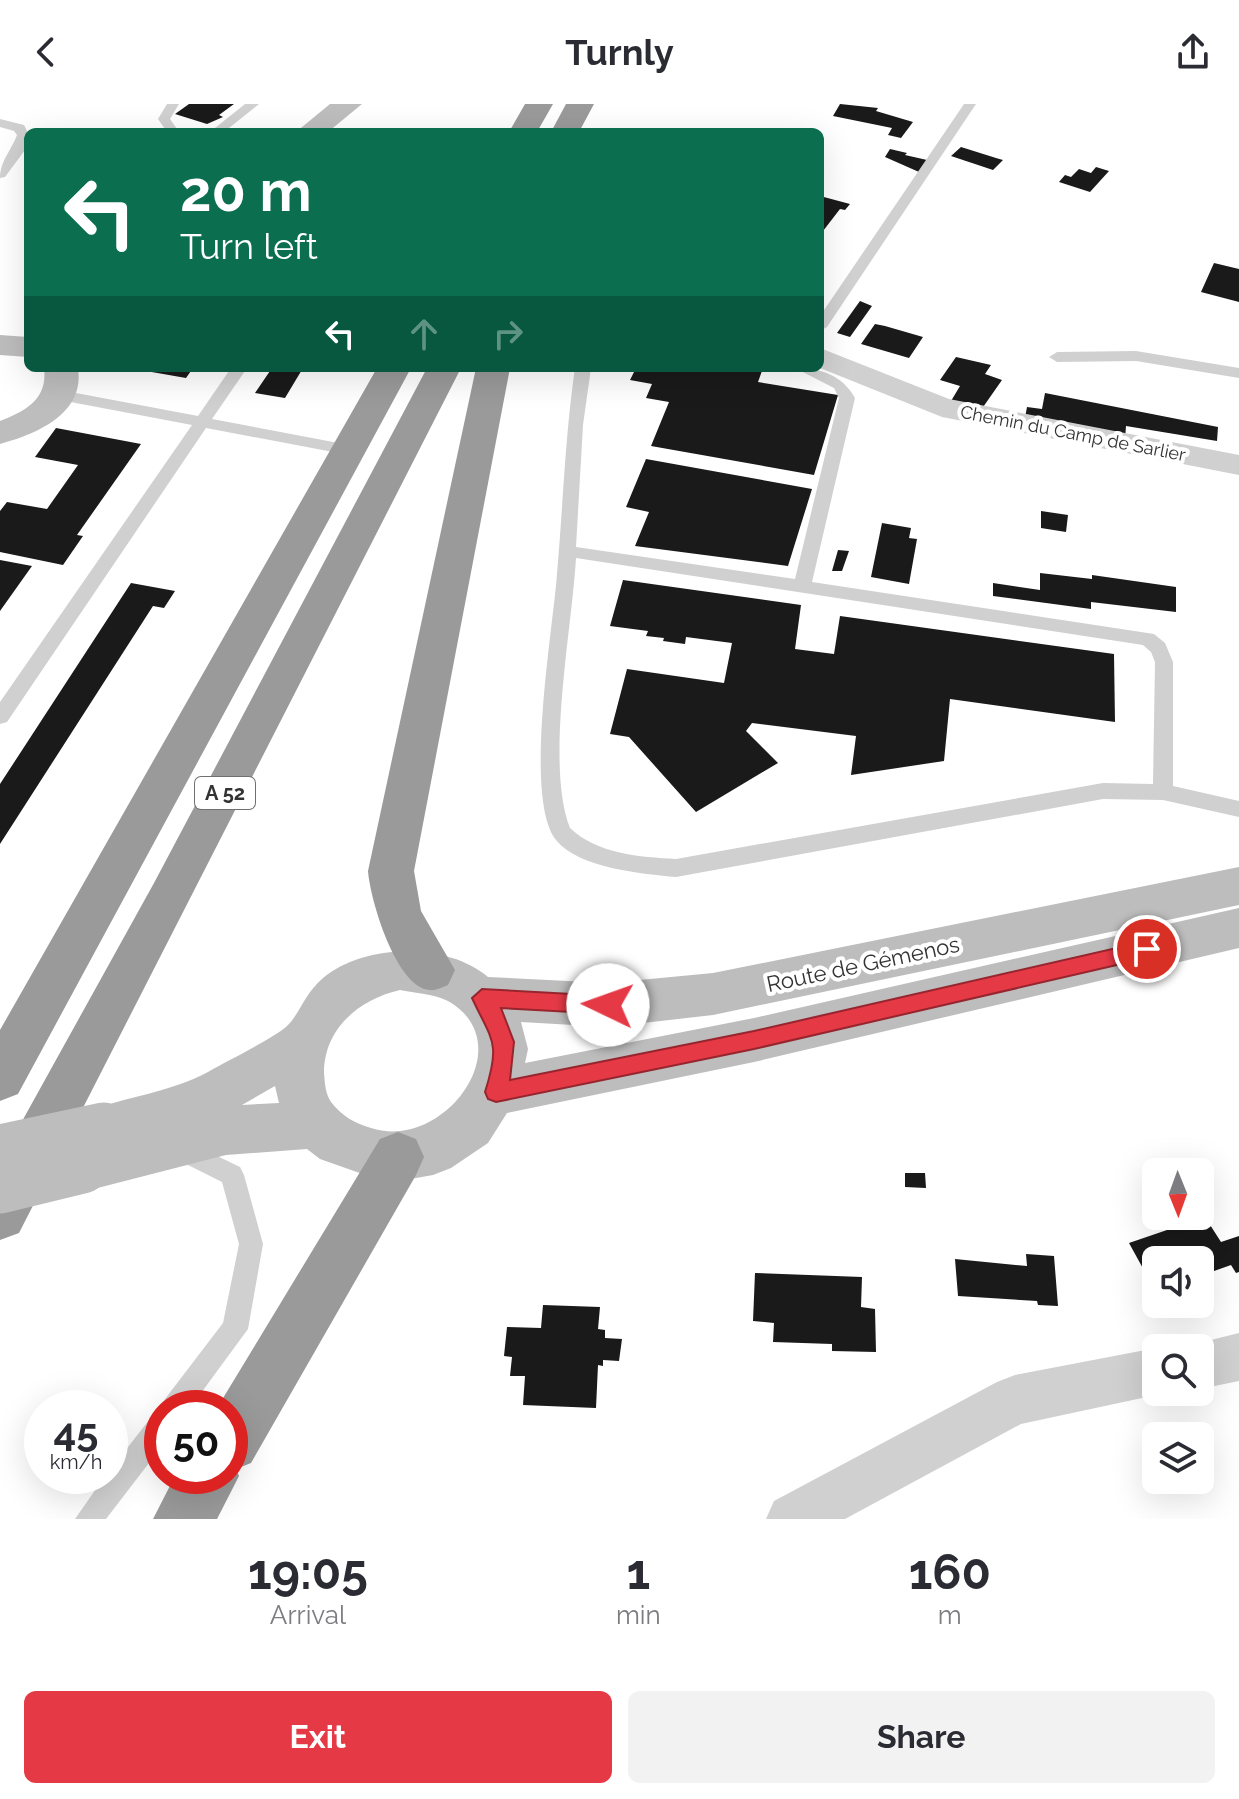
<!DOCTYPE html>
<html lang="en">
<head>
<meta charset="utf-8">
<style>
	body { margin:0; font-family:Raleway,sans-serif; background:#f2f2f3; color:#2b2b33; height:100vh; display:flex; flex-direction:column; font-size:30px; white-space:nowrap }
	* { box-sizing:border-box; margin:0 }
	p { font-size:26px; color:#7c7c81 }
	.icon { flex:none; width:44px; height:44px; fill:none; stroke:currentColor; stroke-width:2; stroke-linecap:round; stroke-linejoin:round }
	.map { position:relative; height:1415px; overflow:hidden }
	.drawer { display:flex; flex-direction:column; background:#fff; flex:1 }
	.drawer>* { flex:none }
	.hud { position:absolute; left:24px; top:24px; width:800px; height:244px; border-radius:12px; box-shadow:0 8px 32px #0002; background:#0b6e4f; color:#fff; overflow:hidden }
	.needle { width:52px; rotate:179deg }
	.controls { position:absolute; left:1142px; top:1054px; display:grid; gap:16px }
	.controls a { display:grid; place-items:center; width:72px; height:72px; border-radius:12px; background:#fff; box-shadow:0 8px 32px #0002; font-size:40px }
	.speed { position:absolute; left:24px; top:1286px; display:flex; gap:16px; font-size:40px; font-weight:700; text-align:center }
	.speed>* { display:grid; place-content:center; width:104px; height:104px; border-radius:50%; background:#fff; box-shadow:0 8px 32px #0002; line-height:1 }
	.speed small { font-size:20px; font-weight:400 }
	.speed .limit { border:12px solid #d22; background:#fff; color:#111 }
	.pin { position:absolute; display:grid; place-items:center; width:68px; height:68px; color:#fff; margin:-34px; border:4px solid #fff; border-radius:50%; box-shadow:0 2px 8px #0007 }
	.me { position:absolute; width:88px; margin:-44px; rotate:273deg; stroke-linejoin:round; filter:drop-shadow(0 0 6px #0008) }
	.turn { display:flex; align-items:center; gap:28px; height:168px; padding:0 24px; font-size:36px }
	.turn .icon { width:104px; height:104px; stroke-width:2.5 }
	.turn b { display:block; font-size:56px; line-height:68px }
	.lanes { display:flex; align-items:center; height:76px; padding:0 24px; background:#0003; justify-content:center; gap:40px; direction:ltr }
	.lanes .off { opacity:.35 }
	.eta { display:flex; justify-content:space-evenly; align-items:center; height:136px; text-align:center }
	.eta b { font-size:48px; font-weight:700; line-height:56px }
	.primary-button { display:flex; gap:16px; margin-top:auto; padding:16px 24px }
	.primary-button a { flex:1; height:92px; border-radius:12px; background:#e63946; color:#fff; font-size:32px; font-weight:700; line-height:92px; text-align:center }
	.primary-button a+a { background:#f2f2f3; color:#2b2b33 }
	header { display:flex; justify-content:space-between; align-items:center; height:104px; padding:0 24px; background:#fff; font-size:36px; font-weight:700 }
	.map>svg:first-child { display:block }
</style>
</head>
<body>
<header><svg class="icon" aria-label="back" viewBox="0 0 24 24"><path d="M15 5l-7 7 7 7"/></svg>Turnly<svg class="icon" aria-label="share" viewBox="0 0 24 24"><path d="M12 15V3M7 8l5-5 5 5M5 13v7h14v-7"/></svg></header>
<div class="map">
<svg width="1239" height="1415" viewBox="0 0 1239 1415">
	<rect width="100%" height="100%" fill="#fff"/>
	<path fill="#1a1a1a" d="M189,0H234L219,11L223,13L207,20L175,10Z
		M840,0L878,4L876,7L913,18L901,34L888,31L892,24L833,12Z
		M961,43L996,54L1003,56L993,66L951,52Z
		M890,45L907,49L905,51L927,56L919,68L885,53Z
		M1096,63L1109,67L1090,88L1059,78L1065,71L1071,73L1079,65L1091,69Z
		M820,92L850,100L845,106L840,105L823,127Z
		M1214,159L1239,165V198L1201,188Z
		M860,197L872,202L850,233L837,229Z
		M875,220L885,222L923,233L909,254L861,240Z
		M956,253L991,261L985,270L1002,276L981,306L951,297L960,282L940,276Z
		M149,264H193L186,274L146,267Z
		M272,264H303L285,294L255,289Z
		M636,264H763L758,278L838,291L814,371L651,342L669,298L646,294L652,280L630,276Z
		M1045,289L1218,323L1217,337L1126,322L1125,336L1024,319L1027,303L1042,305Z
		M56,324L141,340L77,431L83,432L63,461L0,448V407L7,398L47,405L78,361L35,353Z
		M646,355L812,385L788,462L635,442L649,408L626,403Z
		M1041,407L1068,411L1066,428L1041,424Z
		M882,419L911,424L909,434L917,435L909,480L871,473Z
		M838,446L849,447L842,467H832Z
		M0,456L32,462L0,507Z
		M1040,469L1092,475V471L1176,483V508L1091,498V505L993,492V479L1040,486Z
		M623,476L801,501L795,545L834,550L840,512L1114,550L1115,618L950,595L944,657L851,671L856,632L752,619L746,627L778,659L696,708L629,633L610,630L627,565L724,579L732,539L686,533L685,540L663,537L664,534L646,532L648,527L610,522Z
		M131,479L175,487L164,504L153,502L0,740V680Z
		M905,1069H925L926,1084L905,1083Z
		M1205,1113L1221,1138L1239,1132V1168L1236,1169L1231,1161L1200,1172V1156H1156V1188L1129,1139Z
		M1026,1150L1054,1152L1058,1202L1038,1201L1037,1197L958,1192L955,1155L1027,1162Z
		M755,1169L862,1173L861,1203L875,1205L876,1248L832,1247V1240L773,1238L774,1219L753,1217Z
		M543,1201L600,1203L598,1225L605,1226V1234L622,1235L619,1257L603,1256V1262L598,1261L596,1304L523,1301L525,1272H510L512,1253L504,1252L507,1223L541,1224Z"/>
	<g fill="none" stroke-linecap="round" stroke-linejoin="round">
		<path fill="#d0d0d0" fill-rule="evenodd" d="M167,0H179L170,15L179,28H167L158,15Z
			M245,0H259L224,28H210Z
			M964,0H976L827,223L820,227V212Z
			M0,15L24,21L28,29L25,46L5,73L0,74C0,57 11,47 17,31L14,27L0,23Z
			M1136,247L1239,264V274L1136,257L1057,258L1049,253L1057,248Z
			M231,264H247L212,315L349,341L355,342V350L349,351L206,324L7,618L0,620V598L192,321L60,296L52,291L60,286L198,312Z
			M575,264H591L583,321L576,443L795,475L839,294L834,284L795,264C821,264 842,271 855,294L812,478L1154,530L1165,539L1173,558V682L1239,697V713L1163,696L1103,695L676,773C643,770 578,764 556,736C523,694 553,526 557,470C563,402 565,332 575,264ZM576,454L1143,541L1151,548L1155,558L1153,680L1103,679L676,755C640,753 597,750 570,724C545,661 572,525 576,454Z
			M178,1033L240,1063L244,1071L263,1140L248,1225L190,1304H162V1342L106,1415H75L105,1372H110V1366L153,1311L162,1307L161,1304L165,1295L223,1219L239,1140L222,1078L170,1052L166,1044L170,1036Z"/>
		<path fill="#d0d0d0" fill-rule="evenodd" d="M820,244L949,295L1239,351V371L942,313L820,264Z
			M1239,1229V1277L1200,1285V1244L1183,1243Z
			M1156,1244V1288H1170L1021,1320L845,1415H766L774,1397L997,1278L1015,1271Z"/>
		<path fill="#bdbdbd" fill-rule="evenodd" d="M330,0H362L328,28H296Z
			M0,231L28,233V253L0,251Z
			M44,264H78C85,310 37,330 0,340V317C26,307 48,295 44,264Z
			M1239,763V801L713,911L608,923L521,918L528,945L525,959L754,914L1239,804V844L754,958L507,1009L488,1039L451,1064L433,1071L388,1079L320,1055L307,1045L226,1051L82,1088L64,1081L56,1063L64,1045L84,1037L78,1025L86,1008C124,993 172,988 208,968C228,956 271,936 287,922C299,911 305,889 323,874C365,839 447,838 488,873L608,879L713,869ZM400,886C414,889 435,890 448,897C523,940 444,1048 371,1024C354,1019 342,1012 331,998C325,989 325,979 324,969C324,924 360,895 400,886ZM275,982L279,999L242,1001Z"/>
		<path fill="#9a9a9a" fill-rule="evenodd" d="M525,0H553L537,28H509Z
			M566,0H594L579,28H551Z
			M377,264H411L18,990L0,997V926Z
			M427,264H461L19,1129L0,1136V1057L154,779Z
			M476,264H510L414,767L421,807L455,866L448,881C443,883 435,887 430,886C396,884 370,795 368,767Z
			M398,1028L416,1035L424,1053L416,1071L251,1359L236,1365L239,1372L217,1415H153L175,1372H230V1304H217L380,1035Z"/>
		<path stroke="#bdbdbd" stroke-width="53" d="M0,1047L104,1025
			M0,1083L82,1063"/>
	</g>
	<path fill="#e63946" stroke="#96252e" stroke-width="2" d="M1147,837L1157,845L1147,854L754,945L496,998L488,995L485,988C501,938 492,937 472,894L482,885L608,892L618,901L608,910L501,904L514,938L510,976L754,927Z"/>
	<g text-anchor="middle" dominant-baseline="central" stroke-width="8" stroke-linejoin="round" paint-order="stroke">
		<g font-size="18" fill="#333" stroke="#fff">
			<text transform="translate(1073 329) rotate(11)">Chemin du Camp de Sarlier</text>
		</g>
		<rect fill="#fff" stroke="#707070" stroke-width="2" x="195" y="673" width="60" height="32" rx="6"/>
		<g font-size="20" font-weight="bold" fill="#333">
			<text x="225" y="689">A 52</text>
		</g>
		<g font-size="22" fill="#333" stroke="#fff">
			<text transform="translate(863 860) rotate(-12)">Route de Gémenos</text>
		</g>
	</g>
</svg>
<div class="controls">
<a><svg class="needle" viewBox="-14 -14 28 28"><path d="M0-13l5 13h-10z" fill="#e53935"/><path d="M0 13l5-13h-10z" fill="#7c7c81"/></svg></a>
<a><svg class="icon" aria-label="sound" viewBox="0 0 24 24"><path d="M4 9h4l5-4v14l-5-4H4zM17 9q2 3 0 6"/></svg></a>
<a><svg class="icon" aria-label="search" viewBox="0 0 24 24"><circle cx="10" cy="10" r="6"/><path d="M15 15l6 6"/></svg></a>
<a><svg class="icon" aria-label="layers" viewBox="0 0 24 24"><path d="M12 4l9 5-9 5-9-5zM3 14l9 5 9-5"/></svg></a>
</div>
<div class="speed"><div>45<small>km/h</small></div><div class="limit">50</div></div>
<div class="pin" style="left:1147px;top:845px;background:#d93025"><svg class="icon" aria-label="arrive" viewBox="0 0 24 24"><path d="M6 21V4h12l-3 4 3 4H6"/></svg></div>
<svg class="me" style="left:608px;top:901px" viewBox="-20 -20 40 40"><circle r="19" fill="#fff"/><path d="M0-13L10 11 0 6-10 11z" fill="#e63946"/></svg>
<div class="hud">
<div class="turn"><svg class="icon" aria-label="left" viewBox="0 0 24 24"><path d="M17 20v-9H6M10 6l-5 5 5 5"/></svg><div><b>20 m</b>Turn left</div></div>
<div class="lanes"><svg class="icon" aria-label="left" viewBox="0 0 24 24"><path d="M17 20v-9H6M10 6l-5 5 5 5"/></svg><svg class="icon off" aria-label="ahead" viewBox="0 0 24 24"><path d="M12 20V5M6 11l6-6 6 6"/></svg><svg class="icon off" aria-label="right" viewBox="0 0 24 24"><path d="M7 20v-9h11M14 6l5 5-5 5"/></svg></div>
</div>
</div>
<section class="drawer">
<div class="eta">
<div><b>19:05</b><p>Arrival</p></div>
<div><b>1</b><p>min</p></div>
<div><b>160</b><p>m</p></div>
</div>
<div class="primary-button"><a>Exit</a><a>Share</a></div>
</section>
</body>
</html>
